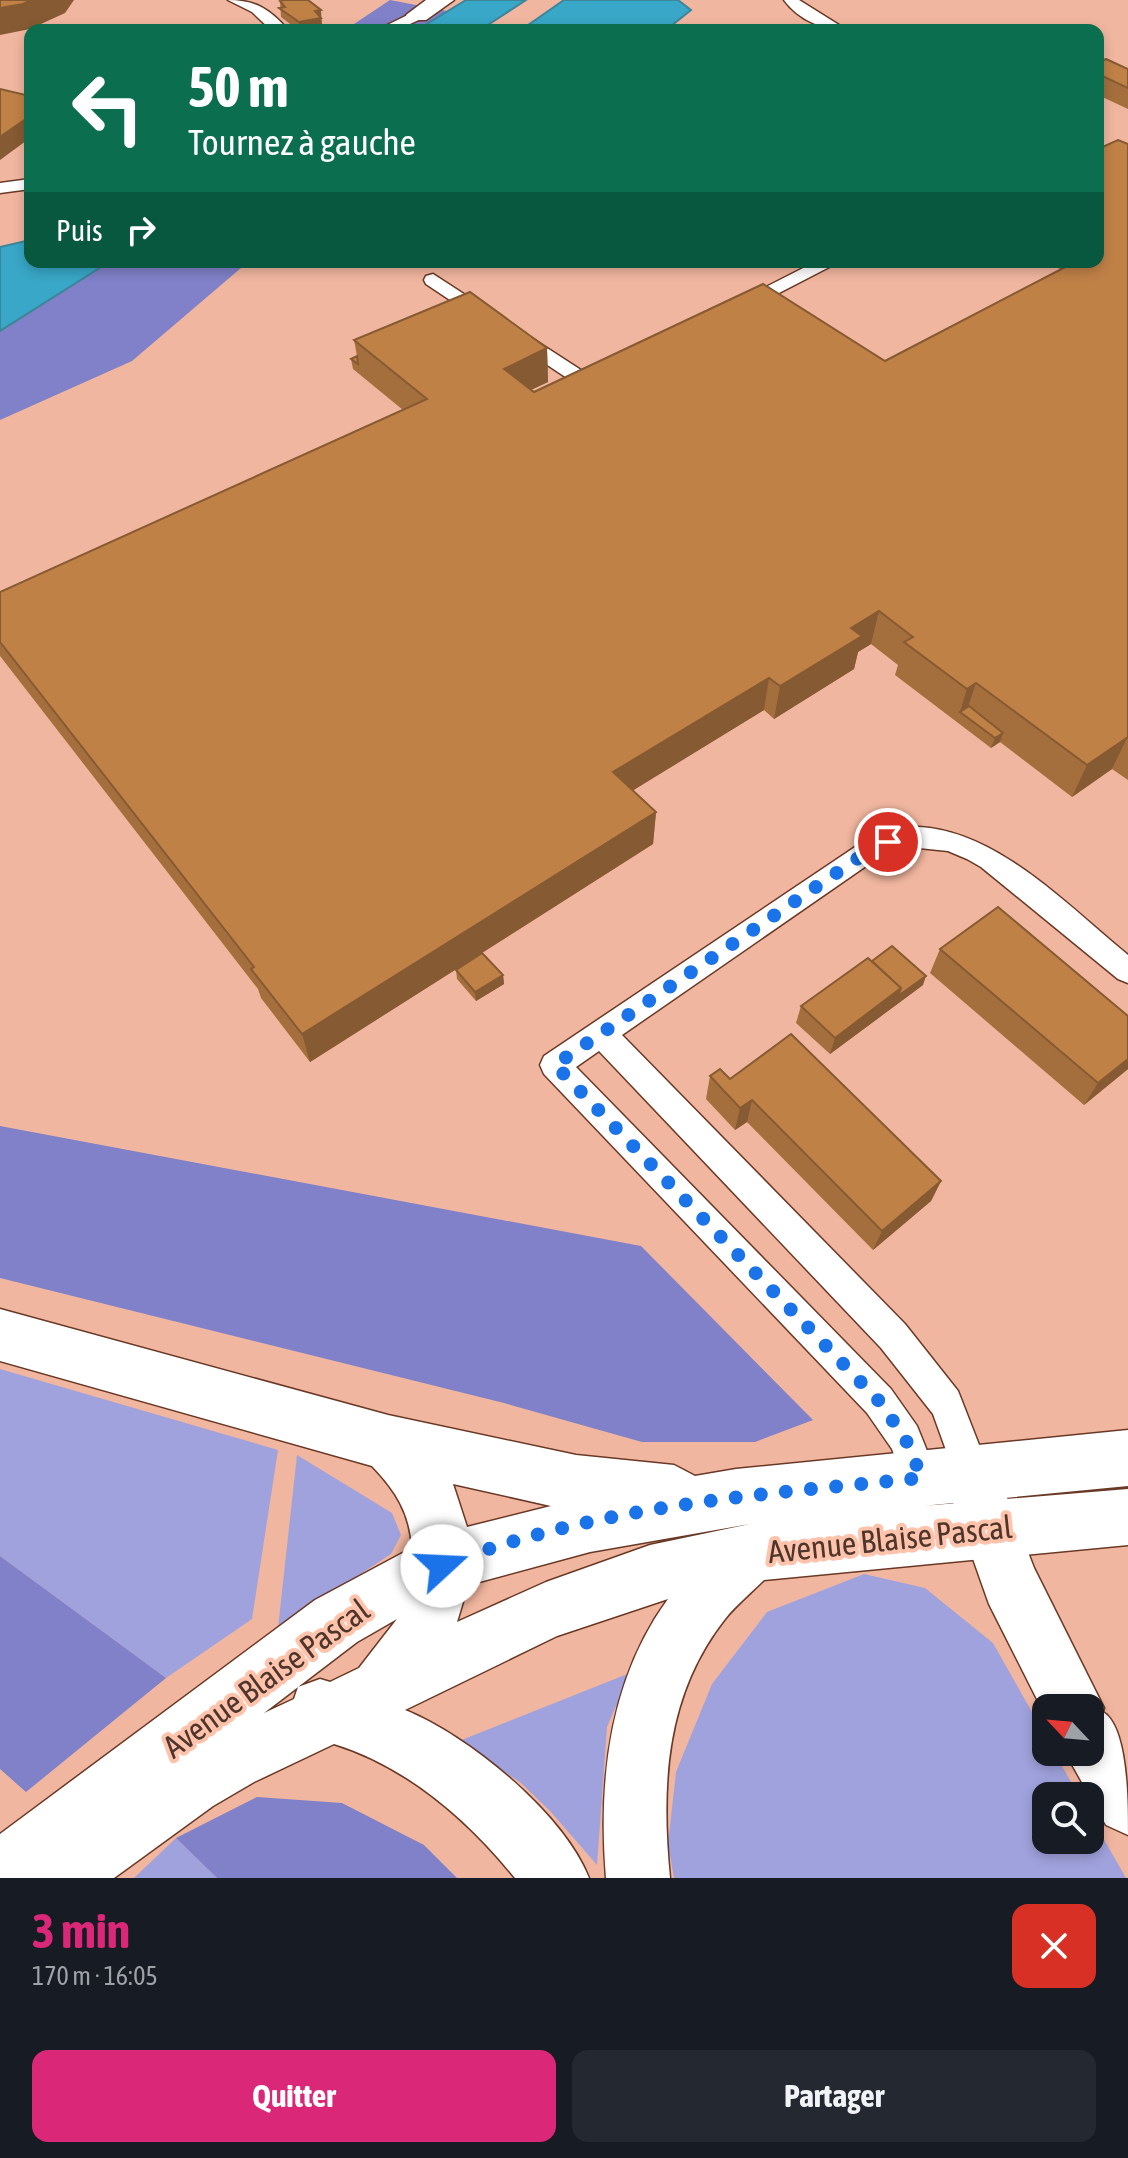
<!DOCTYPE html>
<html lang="fr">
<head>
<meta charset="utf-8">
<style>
	body { margin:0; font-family:"Asap Condensed",sans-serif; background:#242831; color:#f1f3f6; height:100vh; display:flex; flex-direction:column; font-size:30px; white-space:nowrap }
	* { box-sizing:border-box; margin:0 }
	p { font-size:26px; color:#9ea1a6 }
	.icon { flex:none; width:44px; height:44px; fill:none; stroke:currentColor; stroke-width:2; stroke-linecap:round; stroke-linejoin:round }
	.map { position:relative; height:1878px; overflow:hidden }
	.sheet { display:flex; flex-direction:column; background:#171b24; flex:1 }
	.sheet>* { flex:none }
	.hud { position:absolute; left:24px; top:24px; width:1080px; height:244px; border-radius:16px; box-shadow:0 4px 12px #0003; background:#0b6e4f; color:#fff; overflow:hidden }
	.needle { width:52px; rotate:296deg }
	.tools { position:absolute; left:1032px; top:1694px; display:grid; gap:16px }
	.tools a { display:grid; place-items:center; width:72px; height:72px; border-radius:16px; background:#171b24; box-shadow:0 4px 12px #0003; font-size:40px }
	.pin { position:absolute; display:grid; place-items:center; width:68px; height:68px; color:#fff; margin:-34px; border:4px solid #fff; border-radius:50%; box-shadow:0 2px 8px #0007 }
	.me { position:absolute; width:88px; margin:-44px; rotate:70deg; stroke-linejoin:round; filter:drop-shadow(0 0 6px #0008) }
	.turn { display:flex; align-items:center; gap:28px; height:168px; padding:0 32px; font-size:36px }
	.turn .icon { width:104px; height:104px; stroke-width:2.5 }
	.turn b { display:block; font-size:56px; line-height:68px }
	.then { display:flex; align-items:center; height:76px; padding:0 32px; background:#0003; gap:16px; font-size:30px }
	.round { display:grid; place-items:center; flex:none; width:84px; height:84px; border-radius:16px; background:#242831 }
	.overview { display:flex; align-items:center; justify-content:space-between; height:136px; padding:0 32px }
	h1 { font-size:48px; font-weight:700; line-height:60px; color:#db2777 }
	.button { display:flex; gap:16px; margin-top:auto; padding:16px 32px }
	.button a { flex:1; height:92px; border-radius:16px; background:#db2777; color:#fff; font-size:32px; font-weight:700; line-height:92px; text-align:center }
	.button a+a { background:#242831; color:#f1f3f6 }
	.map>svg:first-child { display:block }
</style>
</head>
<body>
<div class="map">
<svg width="1128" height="1878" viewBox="0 0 1128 1878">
	<rect width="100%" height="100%" fill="#f1b69f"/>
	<path fill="#a0a2dd" d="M0,1369L278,1450L252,1619L166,1678L0,1556Z
		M297,1455L392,1513L401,1535L391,1554L278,1628Z
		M864,1574L925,1588L993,1643L1046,1737V1752H1054L1079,1796H1046V1840H1090V1815L1126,1878H674L668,1844L676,1772L712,1684L767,1612Z
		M630,1673L607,1727L597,1865L551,1812L521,1783L459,1741Z
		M176,1838L217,1878H134Z"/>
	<path fill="#8081c9" d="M390,0L447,11L417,30H345Z
		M109,262H248L132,361L0,420V331Z
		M0,1126L641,1246L813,1420L755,1442H642L504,1403L0,1278Z
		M0,1556L166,1678L26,1792L0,1769Z
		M257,1797L342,1803L424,1845L457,1878H217L176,1838Z"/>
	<path fill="#39a7c8" stroke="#3f859a" stroke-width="2" d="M466,0H526L480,30H417Z
		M564,0H678L691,10L666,30H521Z
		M30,240V262H109L0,331V247Z"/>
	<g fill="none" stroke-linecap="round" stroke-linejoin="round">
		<g stroke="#6a3926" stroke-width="3">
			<path id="service" d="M228,0C255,0 270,9 288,30H271L252,12Z
				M784,0H799L847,30C822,30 799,20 784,0Z
				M418,10L426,15L423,18L397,30H377Z
				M30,179V189L0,193V183Z
				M815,262H839L744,311L737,313L727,307Z
				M433,274L584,372L605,363L615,369L590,384H576L426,284L424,280L426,276Z
				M919,827C998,831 1069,907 1128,955V983L1118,979L981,867L967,859L948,851L919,848L882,855L622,1035L905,1324L958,1391L990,1473L985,1486L972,1491L959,1486L933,1414L881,1348L599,1051L576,1067L891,1389L917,1426L942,1488L937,1501L924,1506L911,1501L892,1449L867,1413L544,1074L540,1065L544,1056L864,841L889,832Z"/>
		</g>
		<g stroke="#6a3926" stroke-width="3">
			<path id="minor" d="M426,0H454L426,20H410L406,15Z
				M981,1474L1001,1482L1034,1568L1104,1708L1103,1712C1128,1727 1128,1802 1128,1835L1106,1825L1065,1752H1090V1708H1046V1717L989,1604L953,1502L961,1482Z"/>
		</g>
		<g stroke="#6a3926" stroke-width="3">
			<path id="tertiary" d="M0,1309L388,1415L576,1455L674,1465L695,1476L736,1469L1128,1430V1486L922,1506L1128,1489V1545L764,1580C751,1593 736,1605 725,1619C665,1695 661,1786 670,1878H606C598,1781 609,1680 668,1599L557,1636L405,1710C469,1736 563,1813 589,1878H515C467,1819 408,1767 334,1744L254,1782L213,1806L114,1878H0V1834L315,1600L412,1548C410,1513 396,1491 372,1466L0,1361ZM453,1484L551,1506L467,1527ZM750,1524L650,1545L546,1582L457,1622L468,1585L590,1552ZM397,1619L359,1668L330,1682L320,1679L298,1687L294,1699L264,1713L357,1642Z"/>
		</g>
		<use href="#service" fill="#fff" fill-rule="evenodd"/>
		<use href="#minor" fill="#fff" fill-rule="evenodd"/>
		<use href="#tertiary" fill="#fff" fill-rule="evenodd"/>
	</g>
	<path fill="#a56f3d" d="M280,1L323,19H321L322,27L309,30H298L281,17Z
		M1098,62L1128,69V109L1098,95Z
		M1128,144V780L1112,769L1072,797L1000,742L991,748L895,675L898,665L871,644L858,652L854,669L774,719L764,710L633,790L656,812L653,844L482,953L503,975L504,984L476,1001L457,979L456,970L477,956L310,1062L261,998L258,989L0,656V592L403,410L353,369L351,359L357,356L354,340L547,348L548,382L531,390L534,392L885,361L1060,269L1046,262H1098Z
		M940,949L1128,1016V1069L1084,1105L930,973Z
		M923,985L830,1054L796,1023L801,1006Z
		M710,1076L730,1079L941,1181L931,1201L873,1250L747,1122L735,1130L706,1099Z"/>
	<path fill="#865a32" d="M31,0H74L65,13L30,29L0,35V8Z
		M321,10L322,27L309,30H300L299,22L315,11Z
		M30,116V138L0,160V137Z
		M547,348L548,382L505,402L504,369Z
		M879,611L871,644L858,652L854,669L774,719L780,686L851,628Z
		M769,678L764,710L611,804L613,772Z
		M976,683L965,716L960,712L967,689Z
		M1003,733L1000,742L991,748L995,738Z
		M1128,736L1112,769L1072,797L1087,765Z
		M656,812L653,844L310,1062L302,1034Z
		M503,975L504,984L476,1001L475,992Z
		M926,976L923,985L830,1054L835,1038L901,988Z
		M1128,1059V1069L1084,1105L1098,1083Z
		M752,1100L747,1122L735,1130L740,1108Z
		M941,1181L931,1201L873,1250L882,1231Z"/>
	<path fill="#c08147" stroke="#865a32" stroke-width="2" d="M0,0H31L23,4L0,8Z
		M284,0H308L321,10L315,11L321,18L299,22L279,8L285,7L280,1Z
		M1106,59L1128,69V88L1098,74V62Z
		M0,89L30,96V116L0,137Z
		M1118,140L1128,144V737L1087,765L976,683L967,689L904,642L913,637L879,611L851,628L862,636L780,686L769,678L613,772L656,812L302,1034L251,969L254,967L0,642V592L427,399L354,340L470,292L547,348L504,369L534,392L763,284L885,361L1075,262H1098V149Z
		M357,356L358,364L351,359Z
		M969,706L1003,733L995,738L960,712Z
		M998,907L1128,1016V1059L1098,1083L940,949Z
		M892,946L926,976L898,996L901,988L872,961Z
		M482,953L503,975L475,992L456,970Z
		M868,958L901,988L835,1038L801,1006Z
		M791,1034L941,1181L882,1231L752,1100L740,1108L710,1076L720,1069L730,1079Z"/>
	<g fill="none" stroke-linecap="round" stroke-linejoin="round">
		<path stroke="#1a73e8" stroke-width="14" stroke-dasharray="0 25.2" d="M442,1566C593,1506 762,1494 922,1478L905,1438L879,1401L555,1065L873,848L888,842"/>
	</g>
	<g text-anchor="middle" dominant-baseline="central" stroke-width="8" stroke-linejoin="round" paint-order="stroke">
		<g font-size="32" fill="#4e362d" stroke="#ffc3ac">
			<text transform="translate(890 1539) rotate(-6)">Avenue Blaise Pascal</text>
			<text transform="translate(266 1678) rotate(-36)">Avenue Blaise Pascal</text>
		</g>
	</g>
</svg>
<div class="tools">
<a><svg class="needle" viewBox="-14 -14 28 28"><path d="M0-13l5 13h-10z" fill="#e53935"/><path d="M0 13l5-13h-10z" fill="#9ea1a6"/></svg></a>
<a><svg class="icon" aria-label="search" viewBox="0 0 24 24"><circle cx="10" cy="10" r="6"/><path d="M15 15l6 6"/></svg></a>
</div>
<div class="pin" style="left:888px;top:842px;background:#d93025"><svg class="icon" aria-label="arrive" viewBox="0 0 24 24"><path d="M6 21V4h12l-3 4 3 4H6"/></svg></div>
<svg class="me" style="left:442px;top:1566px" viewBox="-20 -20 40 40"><circle r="19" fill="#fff"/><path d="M0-13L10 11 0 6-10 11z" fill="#1a73e8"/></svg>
<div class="hud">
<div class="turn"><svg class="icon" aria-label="left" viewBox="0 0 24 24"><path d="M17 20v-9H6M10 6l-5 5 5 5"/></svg><div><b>50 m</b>Tournez à gauche</div></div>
<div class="then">Puis<svg class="icon" aria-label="right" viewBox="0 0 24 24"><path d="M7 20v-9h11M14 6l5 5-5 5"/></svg></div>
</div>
</div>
<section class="sheet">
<div class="overview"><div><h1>3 min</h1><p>170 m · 16:05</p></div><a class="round" style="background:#d93025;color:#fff"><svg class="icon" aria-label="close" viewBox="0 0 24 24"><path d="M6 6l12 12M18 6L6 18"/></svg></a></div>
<div class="button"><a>Quitter</a><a>Partager</a></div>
</section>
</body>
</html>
